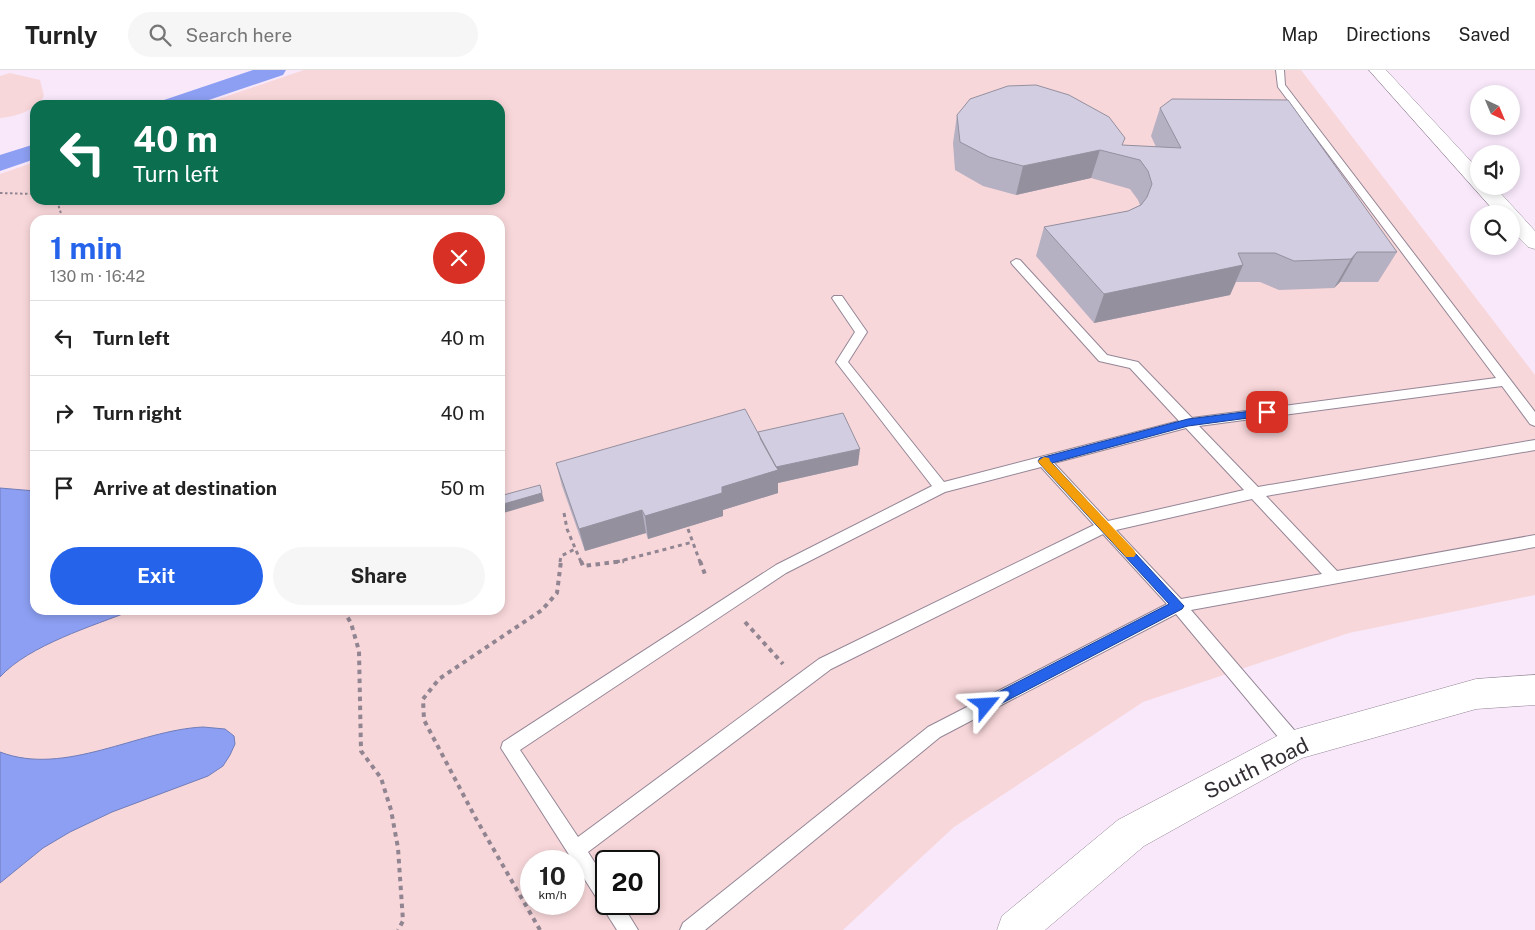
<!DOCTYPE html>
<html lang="en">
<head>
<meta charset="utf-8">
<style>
	body { margin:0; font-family:"Public Sans",sans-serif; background:#f6f6f6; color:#222; height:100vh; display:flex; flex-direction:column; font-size:19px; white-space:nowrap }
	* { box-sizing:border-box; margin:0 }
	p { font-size:16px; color:#767676 }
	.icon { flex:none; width:28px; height:28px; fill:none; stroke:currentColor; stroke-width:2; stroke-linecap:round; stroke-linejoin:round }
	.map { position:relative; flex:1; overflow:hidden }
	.drawer { position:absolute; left:30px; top:145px; width:475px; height:400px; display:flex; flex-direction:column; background:#fff; border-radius:15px; box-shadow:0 2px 8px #0003 }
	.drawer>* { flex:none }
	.hud { position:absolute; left:30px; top:30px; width:475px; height:105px; border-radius:15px; box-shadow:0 2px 8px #0003; background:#0b6e4f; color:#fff; overflow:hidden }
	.needle { width:32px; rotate:136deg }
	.tools { position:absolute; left:1470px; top:15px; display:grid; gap:10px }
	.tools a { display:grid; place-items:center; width:50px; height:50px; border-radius:50%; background:#fff; box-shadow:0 2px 8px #0003; font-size:25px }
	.speed { position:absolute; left:520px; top:780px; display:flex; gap:10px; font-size:25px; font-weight:700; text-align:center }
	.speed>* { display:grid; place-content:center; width:65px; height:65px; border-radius:50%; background:#fff; box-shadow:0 2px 8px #0003; line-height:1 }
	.speed small { font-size:12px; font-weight:400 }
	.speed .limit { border:2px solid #111; border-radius:8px; background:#fff; color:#111 }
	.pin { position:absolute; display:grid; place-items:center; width:42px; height:42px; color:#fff; margin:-21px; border-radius:10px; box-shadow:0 2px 8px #0006 }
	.me { position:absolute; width:55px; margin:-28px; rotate:63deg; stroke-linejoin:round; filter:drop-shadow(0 0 4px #0008) }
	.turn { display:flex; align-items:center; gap:18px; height:105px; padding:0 20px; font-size:22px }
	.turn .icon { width:65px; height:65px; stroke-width:2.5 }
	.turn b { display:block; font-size:35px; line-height:42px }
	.round { display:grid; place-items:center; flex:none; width:52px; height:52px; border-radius:26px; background:#f6f6f6 }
	.overview { display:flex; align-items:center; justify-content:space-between; height:85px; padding:0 20px }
	h1 { font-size:30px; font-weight:700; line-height:38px; color:#2563eb }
	.action { display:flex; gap:10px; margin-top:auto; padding:10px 20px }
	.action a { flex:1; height:58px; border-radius:30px; background:#2563eb; color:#fff; font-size:20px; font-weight:700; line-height:58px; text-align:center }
	.action a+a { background:#f6f6f6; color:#222 }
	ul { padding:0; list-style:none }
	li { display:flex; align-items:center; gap:15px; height:75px; padding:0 20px; border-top:1px solid #e0e0e0 }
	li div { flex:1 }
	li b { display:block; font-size:19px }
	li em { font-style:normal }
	header { display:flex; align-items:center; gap:30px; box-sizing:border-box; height:70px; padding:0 25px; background:#fff; border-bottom:1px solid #e0e0e0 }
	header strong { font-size:24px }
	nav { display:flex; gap:28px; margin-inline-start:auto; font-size:18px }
	.search { width:350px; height:45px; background:#f6f6f6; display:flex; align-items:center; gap:12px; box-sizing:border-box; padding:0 18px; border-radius:28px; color:#767676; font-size:19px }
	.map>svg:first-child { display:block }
</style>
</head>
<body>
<header>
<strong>Turnly</strong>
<div class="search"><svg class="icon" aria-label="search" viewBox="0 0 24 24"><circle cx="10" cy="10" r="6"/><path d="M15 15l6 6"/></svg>Search here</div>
<nav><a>Map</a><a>Directions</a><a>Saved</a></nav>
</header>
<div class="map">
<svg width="1535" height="860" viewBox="0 0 1535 860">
	<rect width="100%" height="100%" fill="#f8e8fa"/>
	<path fill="#f8d7da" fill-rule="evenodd" d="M304,0H1301L1535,305V525L1349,563L1143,632L954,757L843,860H0V104L35,92V130H500V35H201ZM35,150H500V540H35ZM531,791H574V834H531ZM606,791H649V834H606Z
		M10,3L40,10L44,26C36,40 16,47 0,48V6Z"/>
	<path fill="#8c9ff2" stroke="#717db9" d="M0,418L35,421V540H133C93,556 29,575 0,607Z
		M203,657L225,659L234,666L235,674L230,685L223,696L208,706L112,742L70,762L43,778L0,813V682C65,707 138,660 203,657Z"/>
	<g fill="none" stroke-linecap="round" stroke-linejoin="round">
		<path fill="#8c9ff2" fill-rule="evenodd" d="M253,0H286L283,5L194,35H160L164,30Z
			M35,74V89L0,101V85Z"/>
		<g stroke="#948696" stroke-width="2">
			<path id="service" d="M1276,0H1284L1285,15L1535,342V356L1530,354L1502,316L1199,356L1258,417L1535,370V380L1266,426L1337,501L1535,465V477L1191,540L1301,668L1303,674L1301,680L1295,682L1289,680L1176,544L940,667L705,860H680L683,853L928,657L1167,534L1103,464L831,599L588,782L606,810V834H622L638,860H617L501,678L503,672L776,495L932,416L836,292L855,262L832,228L834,226H842L867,262L848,292L944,412L1179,351L1130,298L1099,291L1012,194L1011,192L1016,189L1020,190L1107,285L1138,292L1192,348L1496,308L1278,17ZM1186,358L1244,420L1108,451L1054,393ZM1041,397L1094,455L819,589L578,767L520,680L786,503L945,422ZM1252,429L1322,504L1181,529L1116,460Z"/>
		</g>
		<g stroke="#948696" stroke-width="1">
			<path id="minor" d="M1535,605V635L1476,639L1302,688L1144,776L1045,860H997L1002,846L1118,750L1283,663L1476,609Z"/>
		</g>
		<g stroke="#948696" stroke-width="1">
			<path id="tertiary" d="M1369,0H1386L1479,100V116H1494L1535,161V179L1528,177L1511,160V144H1497Z"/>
		</g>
		<path stroke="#908591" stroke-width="2" stroke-dasharray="2.5 2.5" stroke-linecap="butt" d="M0,123L35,124
			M51,130L58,134L63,150"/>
		<path stroke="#908591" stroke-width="3" stroke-dasharray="4 4" stroke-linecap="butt" d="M564,443L567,459L581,492
			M688,459L700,492
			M560,492L561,486L575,479
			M616,492L693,472"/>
		<path stroke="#908591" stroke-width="4" stroke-dasharray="4.5 4.5" stroke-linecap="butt" d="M581,491L583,496L624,491
			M700,491L706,507
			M343,540L351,553L359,581L361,681L381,708L391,740L398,778L403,851L398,860
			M745,552L783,594
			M540,860L475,747L424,650L423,629L439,609L542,540L557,523L561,491"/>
		<use href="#service" fill="#fff" fill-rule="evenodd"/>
		<use href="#minor" fill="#fff" fill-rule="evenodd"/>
		<use href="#tertiary" fill="#fff" fill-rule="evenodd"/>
	</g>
	<path fill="#b5b0c2" d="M1160,38L1397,182L1378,212H1340L1334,218L1279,220L1260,212H1236L1230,225L1094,253L1036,186L1044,157L1128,141L1140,135L1138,130L1130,119L1091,108L1016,125L983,116L955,100L953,73L957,45L1123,75L1156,77L1151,66Z
		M758,362L858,395L778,413V423L723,440V446L648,469L646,463L585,481L562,416L556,393L758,364Z"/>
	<path fill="#94909e" d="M1100,80L1091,108L1016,125L1023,96Z
		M1357,182L1340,212L1334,218L1351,189Z
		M1243,195L1230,225L1094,253L1104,224Z
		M860,379L858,395L778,413V423L723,440V446L648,469L645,446L772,398Z
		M540,415L544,431L500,444V435Z
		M642,440L646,463L585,481L579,459Z"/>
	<path fill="#d3cde2" stroke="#94909e" d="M1036,15L1069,25L1109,47L1125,68L1122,75L1181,78L1160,38L1172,29L1288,30L1397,182H1357L1351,189L1294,191L1275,183H1238L1243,195L1104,224L1044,157L1128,141L1141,135L1147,127L1152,114L1148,101L1140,90L1100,80L1023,96L989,87L960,72L957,45L970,29L1008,16Z
		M745,339L778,400L722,417V423L645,446L642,440L579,459L556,393Z
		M843,343L860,379L776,397L761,370L758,362Z
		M540,415L542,423L500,435V426Z"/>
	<path fill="#2563eb" stroke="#184099" d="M1267,339L1271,340L1272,342L1271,345L1188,356L1052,393L1184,536L1182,539L991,639L986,641L981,639L979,635L981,631L1169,534L1040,394L1038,391L1040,388L1188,349Z"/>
	<path fill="#f59e0b" d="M1044,387L1049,388L1050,391L1134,480L1136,484L1134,487H1126L1040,394L1038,391Z"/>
	<g text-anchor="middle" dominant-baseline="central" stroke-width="4" stroke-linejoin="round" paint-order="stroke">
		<g font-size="21" fill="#332e34" stroke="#fff">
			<text transform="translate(1256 698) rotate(-26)">South Road</text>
		</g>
	</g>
</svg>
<div class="tools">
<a><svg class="needle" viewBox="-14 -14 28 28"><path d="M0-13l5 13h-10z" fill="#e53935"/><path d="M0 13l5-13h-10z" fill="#767676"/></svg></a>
<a><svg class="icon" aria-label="sound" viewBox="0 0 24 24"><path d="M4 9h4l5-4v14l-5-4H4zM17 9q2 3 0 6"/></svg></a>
<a><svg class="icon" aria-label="search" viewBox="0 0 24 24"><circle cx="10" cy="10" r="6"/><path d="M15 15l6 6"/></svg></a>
</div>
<div class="speed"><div>10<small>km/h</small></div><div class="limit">20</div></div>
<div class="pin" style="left:1267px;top:342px;background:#d93025"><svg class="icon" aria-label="arrive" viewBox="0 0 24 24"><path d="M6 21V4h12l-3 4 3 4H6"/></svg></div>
<svg class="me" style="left:986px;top:635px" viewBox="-20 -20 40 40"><path d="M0-17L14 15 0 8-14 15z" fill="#2563eb" stroke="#fff" stroke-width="4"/></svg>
<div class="hud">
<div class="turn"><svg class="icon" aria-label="left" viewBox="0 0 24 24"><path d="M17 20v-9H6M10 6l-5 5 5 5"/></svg><div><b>40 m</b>Turn left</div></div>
</div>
<section class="drawer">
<div class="overview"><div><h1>1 min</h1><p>130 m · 16:42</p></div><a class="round" style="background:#d93025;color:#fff"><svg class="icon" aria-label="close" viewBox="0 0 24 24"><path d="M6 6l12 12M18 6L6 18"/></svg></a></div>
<ul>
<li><svg class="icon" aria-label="left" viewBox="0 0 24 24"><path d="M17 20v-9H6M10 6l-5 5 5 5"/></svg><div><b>Turn left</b></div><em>40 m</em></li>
<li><svg class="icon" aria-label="right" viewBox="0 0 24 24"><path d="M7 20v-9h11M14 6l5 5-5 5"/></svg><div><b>Turn right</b></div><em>40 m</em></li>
<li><svg class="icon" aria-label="arrive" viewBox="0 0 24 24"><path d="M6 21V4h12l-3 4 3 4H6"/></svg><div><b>Arrive at destination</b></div><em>50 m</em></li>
</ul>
<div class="action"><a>Exit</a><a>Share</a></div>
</section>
</div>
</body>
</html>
